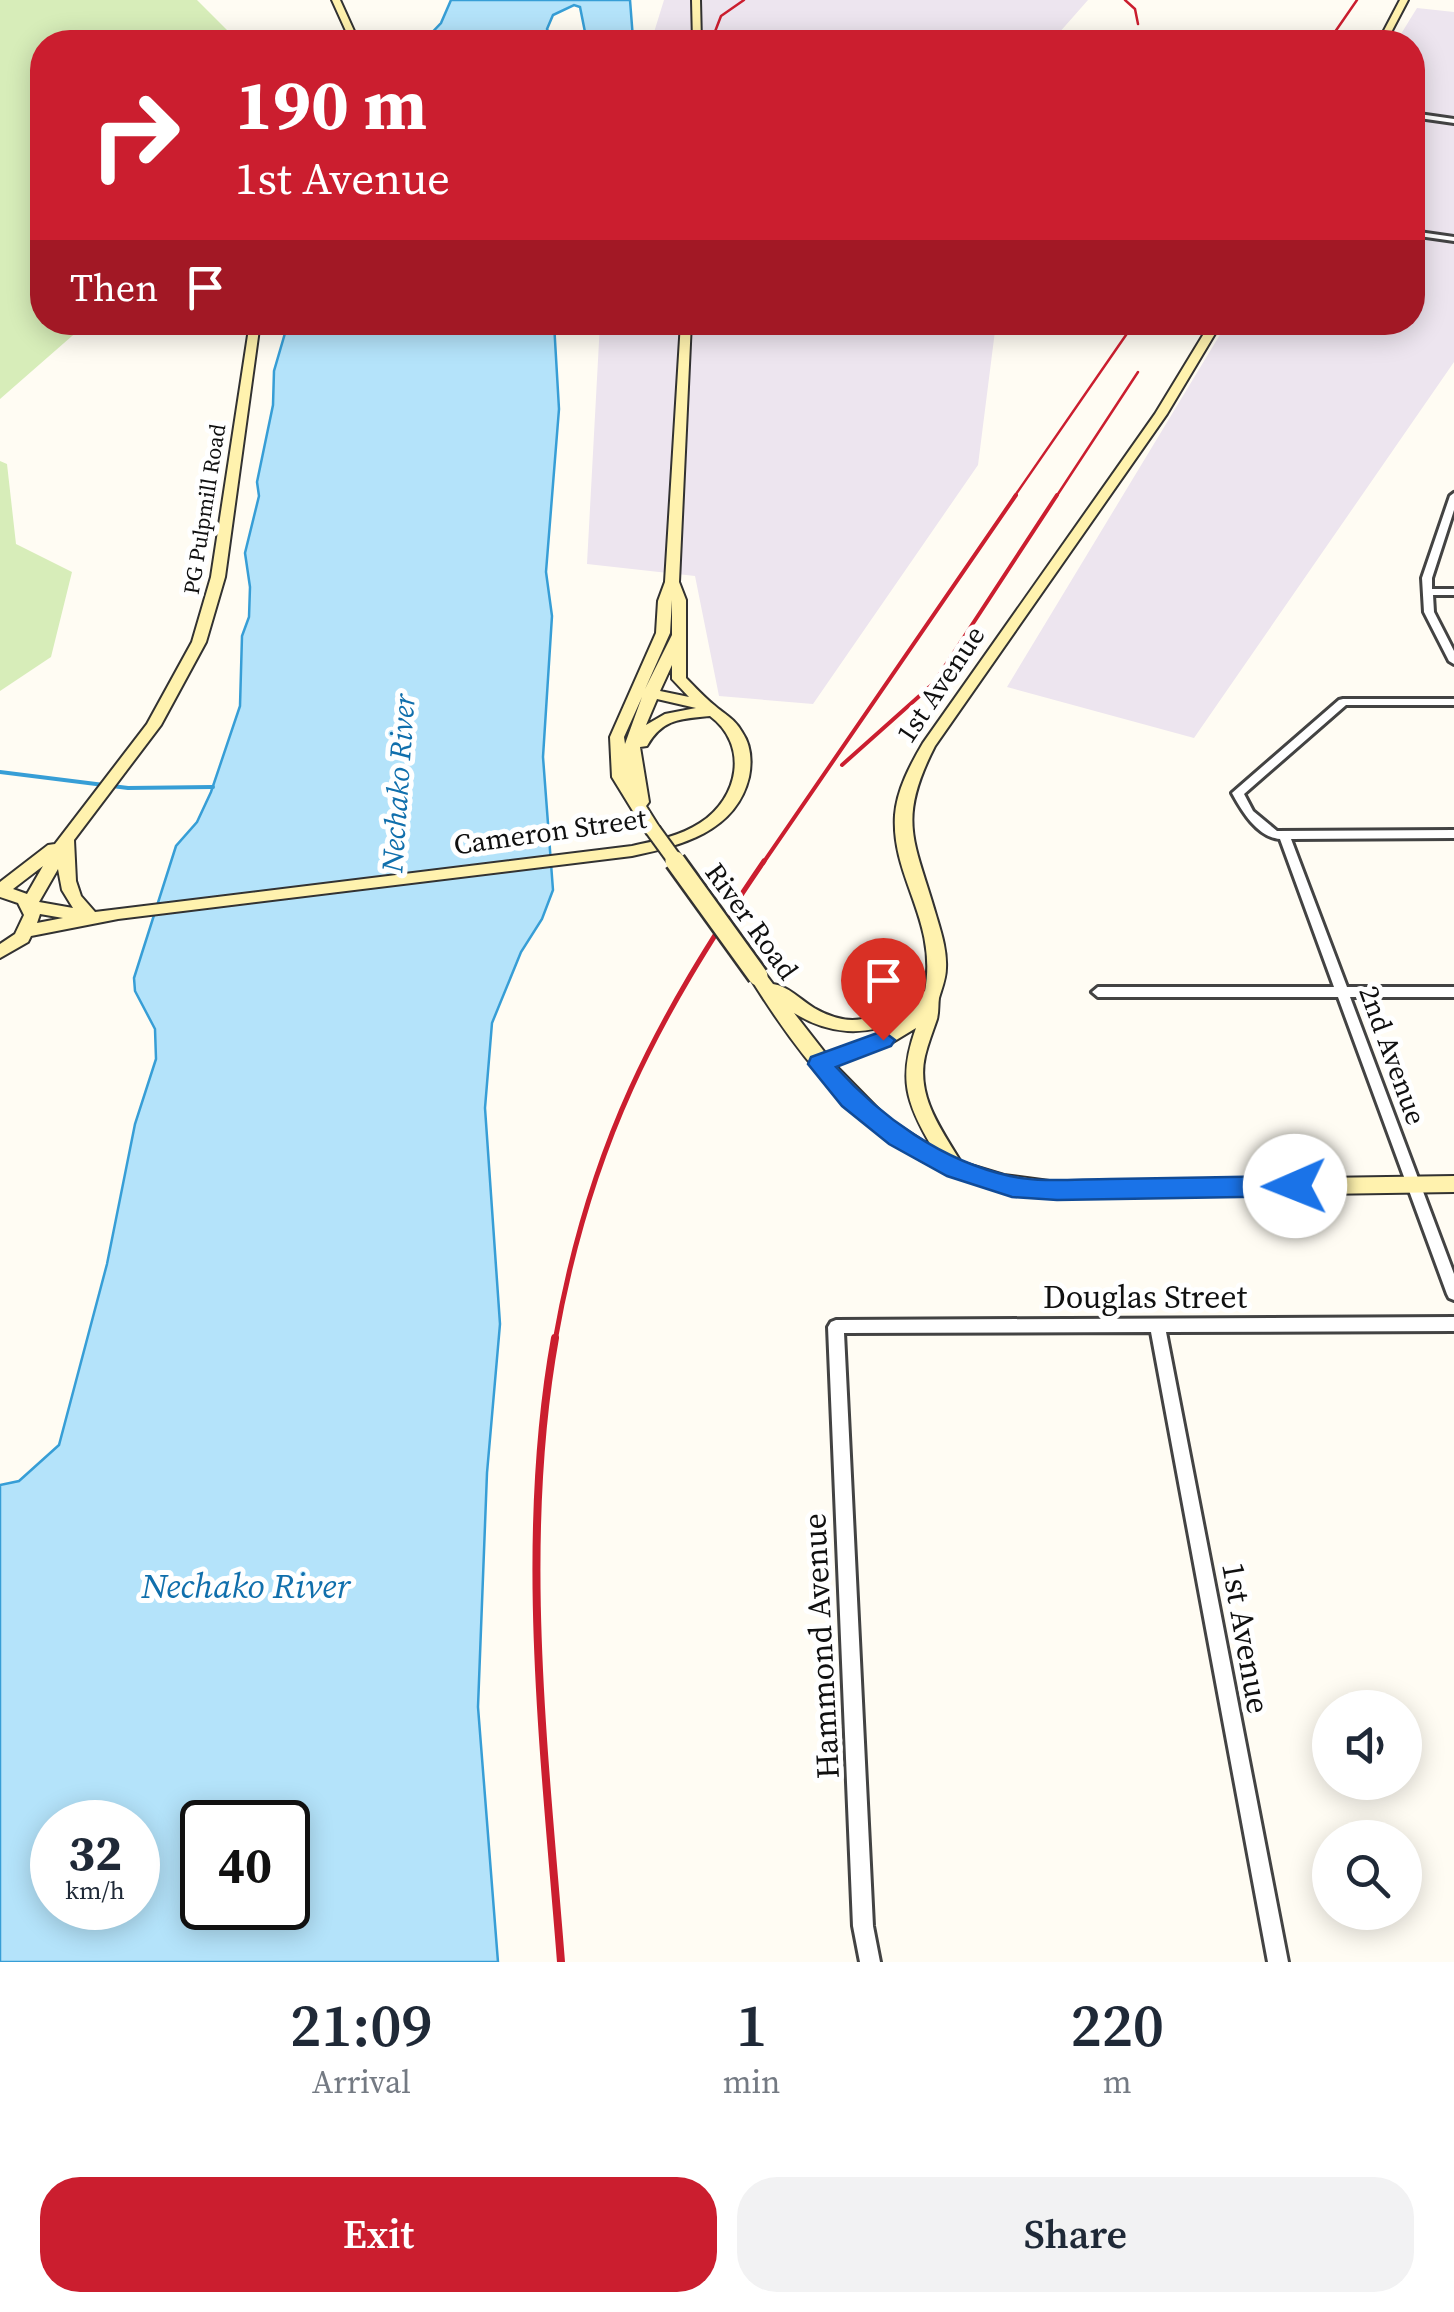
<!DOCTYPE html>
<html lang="en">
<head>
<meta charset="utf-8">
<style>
	body { margin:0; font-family:"Source Serif 4",serif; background:#f2f2f3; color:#1f2937; height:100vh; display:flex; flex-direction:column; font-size:38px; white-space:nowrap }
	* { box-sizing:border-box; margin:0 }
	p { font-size:32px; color:#747a83 }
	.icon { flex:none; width:55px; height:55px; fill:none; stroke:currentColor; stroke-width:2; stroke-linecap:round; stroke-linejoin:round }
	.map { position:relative; height:1962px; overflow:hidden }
	.drawer { display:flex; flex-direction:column; background:#fff; flex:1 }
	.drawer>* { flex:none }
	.banner { position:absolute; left:30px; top:30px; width:1395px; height:305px; border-radius:40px; box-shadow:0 5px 25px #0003; background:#cb1e2f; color:#fff; overflow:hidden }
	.controls { position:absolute; left:1312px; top:1690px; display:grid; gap:20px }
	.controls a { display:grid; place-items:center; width:110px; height:110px; border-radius:50%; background:#fff; box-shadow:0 5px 25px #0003; font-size:50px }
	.speed { position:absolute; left:30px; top:1800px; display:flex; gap:20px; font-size:50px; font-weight:700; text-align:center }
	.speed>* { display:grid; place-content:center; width:130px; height:130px; border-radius:50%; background:#fff; box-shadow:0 5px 25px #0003; line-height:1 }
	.speed small { font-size:25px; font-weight:400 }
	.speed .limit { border:5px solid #111; border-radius:15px; background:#fff; color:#111 }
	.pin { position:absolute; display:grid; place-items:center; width:85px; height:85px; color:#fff; margin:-102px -42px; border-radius:50% 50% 50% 0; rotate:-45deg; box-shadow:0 0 10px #0007 }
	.pin .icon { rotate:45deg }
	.me { position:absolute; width:110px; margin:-55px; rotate:269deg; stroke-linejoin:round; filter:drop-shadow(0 0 8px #0008) }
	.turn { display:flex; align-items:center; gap:35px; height:210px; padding:0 40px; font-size:45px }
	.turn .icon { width:130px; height:130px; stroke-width:2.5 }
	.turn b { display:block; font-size:70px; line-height:85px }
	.then { display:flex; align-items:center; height:95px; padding:0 40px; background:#0003; gap:20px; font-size:38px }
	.eta { display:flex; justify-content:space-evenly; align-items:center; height:170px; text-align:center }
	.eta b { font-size:60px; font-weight:600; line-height:70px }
	.action { display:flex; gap:20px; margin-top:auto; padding:20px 40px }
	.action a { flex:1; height:115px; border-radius:40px; background:#cb1e2f; color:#fff; font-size:40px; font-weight:600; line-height:115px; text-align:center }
	.action a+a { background:#f2f2f3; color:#1f2937 }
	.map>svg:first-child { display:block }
</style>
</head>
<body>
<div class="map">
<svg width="1454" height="1962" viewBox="0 0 1454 1962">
	<rect width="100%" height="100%" fill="#fffcf3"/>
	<path fill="#ede5ef" d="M664,0H1088L1051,42H651Z
		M1417,8L1454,12V362L1194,738L1007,687L1227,323L1412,322V42H1396Z
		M600,323H996L978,465L813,704L719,696L695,576L587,564Z"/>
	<path fill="#d7edb9" d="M0,0H197L229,32L232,42H42V322L81,323L80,329L0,399Z
		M0,461L7,464L16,544L72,572L51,657L0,691Z"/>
	<path fill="#b4e3fa" stroke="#379ed6" stroke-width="2.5" fill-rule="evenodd" d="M451,0H630L633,39L632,42H587L580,7L574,5L553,15L547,29L553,42H423L441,23Z
		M288,323H365L367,333L390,330L398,323H554L559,409L546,572L552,616L543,757L553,890L542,919L521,952L492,1023L485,1108L500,1324L487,1473L478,1707L498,1962H0V1485L19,1481L59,1445L107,1264L135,1124L156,1059L155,1029L135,991L134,978L176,846L197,822L211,792L240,706L242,636L249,617L250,587L245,553L259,496L257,482L273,405L274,371ZM52,1822H138V1908H52ZM202,1822H288V1908H202Z"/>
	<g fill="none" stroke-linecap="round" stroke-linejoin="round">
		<path stroke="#379ed6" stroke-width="4" d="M0,772L128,788L213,787"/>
		<g stroke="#434343" stroke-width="6">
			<path id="street" d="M1412,113L1454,119V123L1412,117Z
				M1412,231L1454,237V241L1412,235Z
				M1454,493V510L1432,578V589H1454V595H1433L1434,612L1454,651V664L1449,661L1424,612L1422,578L1450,496Z
				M1343,699H1454V705H1346L1244,794L1253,811L1277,831L1454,830V838L1291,839L1347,987H1454V997H1350L1454,1274V1300L1449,1298L1447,1294L1338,997H1098L1092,992L1098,987H1334L1280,839C1257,837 1242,811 1232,793L1339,700Z
				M1454,1317V1331L1166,1332L1288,1962H1268L1151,1332L844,1333L873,1926L880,1962H860L853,1926L828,1327L831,1322L836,1320Z"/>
		</g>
		<g stroke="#323232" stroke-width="4">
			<path id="secondary" d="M332,0H340L359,42H351Z
				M692,0H700L701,42H693Z
				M1400,0H1408L1386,42H1378Z
				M250,322H260L225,577L206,642L161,725L74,840L76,881L81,896L95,912L632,846C655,841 680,836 700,823C739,798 749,745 710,716C681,719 663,718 647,746L640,747L649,802L646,806L661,830L659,834H647L612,777L610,737L656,633L658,601L665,582L681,322H691L679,582L686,600V678C695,687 705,698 714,705C724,714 735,719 742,732C751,745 752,762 749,777C736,832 680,846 632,856L118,919L31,936L28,942L0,958V944L15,934L24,915L18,903L0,897V882L48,845L55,844L147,724L192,642L211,577ZM672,600V635L645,689L670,633ZM672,665V679L689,697L660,691ZM642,697L625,744L624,737ZM657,699L696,708L665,714L646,725ZM43,866L27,894L13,889ZM58,869L62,890L73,908L39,902ZM40,914L63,918L37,923Z
				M1211,322H1222L1167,414L935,746C896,822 915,841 936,915C941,932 947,950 946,968C946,978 942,988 939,998C938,1004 939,1011 937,1019C933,1031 928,1043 925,1056C916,1096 941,1129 961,1162L1004,1175L1057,1182L1454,1176V1192L1057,1198C1021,1193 987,1188 953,1175C863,1141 798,1055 749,976L752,972H764L773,984C788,986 801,1000 814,1008C865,1037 882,1006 925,991C938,920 891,878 895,815C897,790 910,765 923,743L1155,414ZM794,1013C830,1035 865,1037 903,1019L875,1036L826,1054ZM916,1028C898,1078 906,1103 932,1147L887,1118L835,1065L888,1045Z"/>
		</g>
		<use href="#street" fill="#fff" fill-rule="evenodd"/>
		<use href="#secondary" fill="#fff2ae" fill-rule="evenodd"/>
		<path stroke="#cb1e2f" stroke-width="2.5" d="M1125,0L1135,9L1138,24
			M711,42L721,16L744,0
			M1328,42L1357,0
			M1014,497L1135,322
			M1056,497L1138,372"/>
		<path stroke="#cb1e2f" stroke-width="4" d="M842,765L934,683L1057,495
			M763,863L1016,495"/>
		<path stroke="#cb1e2f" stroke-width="5" d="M555,1341C589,1147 654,1022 764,861"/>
		<path stroke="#cb1e2f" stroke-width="8" d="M555,1338C518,1543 545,1757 561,1962"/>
		<g stroke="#323232" stroke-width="18" stroke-linecap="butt">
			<path id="secondary-bridge-far1" d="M653,830L677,863"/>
		</g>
		<g stroke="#323232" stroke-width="24" stroke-linecap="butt">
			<path id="secondary-bridge" d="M675,861L758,976"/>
		</g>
		<use href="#secondary-bridge-far1" stroke="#fff2ae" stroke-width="14"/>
		<use href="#secondary-bridge" stroke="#fff2ae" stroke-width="19"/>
	</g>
	<path fill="#1a73e8" stroke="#114b97" stroke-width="2.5" d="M883,1031L895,1040L891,1046L836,1067C881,1117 942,1161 1010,1176C1041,1183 1077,1179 1110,1179C1172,1178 1233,1177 1295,1176L1304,1179L1308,1186L1304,1193L1295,1196L1057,1200L1012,1197L947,1176L889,1144L842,1106L808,1064L811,1057Z"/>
	<g text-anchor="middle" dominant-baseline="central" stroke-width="10" stroke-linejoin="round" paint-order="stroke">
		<g font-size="22" fill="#101010" stroke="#fff">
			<text transform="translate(204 509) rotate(-81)">PG Pulpmill Road</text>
		</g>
		<g font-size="28" fill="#101010" stroke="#fff">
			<text transform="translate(940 684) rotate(-56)">1st Avenue</text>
			<text transform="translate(550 831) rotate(-8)">Cameron Street</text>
			<text transform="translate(752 921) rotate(54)">River Road</text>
			<text transform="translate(1393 1055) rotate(70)">2nd Avenue</text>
		</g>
		<g font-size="30" font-style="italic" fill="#106fac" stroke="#fff">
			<text transform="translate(398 783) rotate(-86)">Nechako River</text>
		</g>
		<g font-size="32" fill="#101010" stroke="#fff">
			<text x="1145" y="1297">Douglas Street</text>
			<text transform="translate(1246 1638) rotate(80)">1st Avenue</text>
			<text transform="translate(821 1646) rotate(-93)">Hammond Avenue</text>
		</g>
		<g font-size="35" font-style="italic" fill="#106fac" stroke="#fff">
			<text x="246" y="1586">Nechako River</text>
		</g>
	</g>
</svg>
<div class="controls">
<a><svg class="icon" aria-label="sound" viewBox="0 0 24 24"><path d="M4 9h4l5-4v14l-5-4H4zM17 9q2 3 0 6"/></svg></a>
<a><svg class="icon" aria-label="search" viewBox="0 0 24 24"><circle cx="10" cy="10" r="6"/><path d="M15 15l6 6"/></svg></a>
</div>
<div class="speed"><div>32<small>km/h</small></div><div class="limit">40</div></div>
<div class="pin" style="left:883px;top:1040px;background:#d93025"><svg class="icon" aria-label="arrive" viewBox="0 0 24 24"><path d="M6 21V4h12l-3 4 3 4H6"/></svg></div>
<svg class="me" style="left:1295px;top:1186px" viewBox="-20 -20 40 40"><circle r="19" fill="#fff"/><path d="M0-13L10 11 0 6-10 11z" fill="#1a73e8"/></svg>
<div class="banner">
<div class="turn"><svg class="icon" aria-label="right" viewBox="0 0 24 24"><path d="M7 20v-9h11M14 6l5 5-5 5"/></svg><div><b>190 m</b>1st Avenue</div></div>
<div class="then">Then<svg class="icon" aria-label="arrive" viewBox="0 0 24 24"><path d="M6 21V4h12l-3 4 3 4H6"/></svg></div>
</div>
</div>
<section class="drawer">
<div class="eta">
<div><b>21:09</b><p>Arrival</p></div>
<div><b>1</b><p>min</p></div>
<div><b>220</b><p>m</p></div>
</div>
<div class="action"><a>Exit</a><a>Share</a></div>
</section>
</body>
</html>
